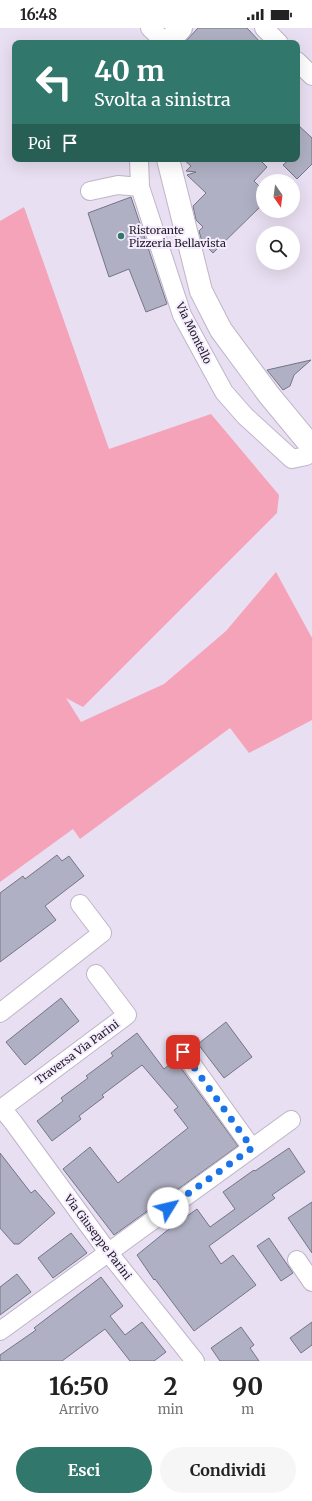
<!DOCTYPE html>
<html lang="it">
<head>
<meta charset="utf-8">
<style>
	body { margin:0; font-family:Merriweather,serif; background:#f6f6f6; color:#222; height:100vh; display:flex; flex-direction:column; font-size:15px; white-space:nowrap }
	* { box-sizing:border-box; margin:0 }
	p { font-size:13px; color:#767676 }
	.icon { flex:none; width:22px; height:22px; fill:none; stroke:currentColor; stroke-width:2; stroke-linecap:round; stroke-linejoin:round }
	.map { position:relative; height:1333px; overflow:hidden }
	.drawer { display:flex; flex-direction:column; background:#fff; flex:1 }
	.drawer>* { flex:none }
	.guide { position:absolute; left:12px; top:12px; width:288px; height:122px; border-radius:8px; box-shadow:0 4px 16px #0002; background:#31776b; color:#fff; overflow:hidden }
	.needle { width:26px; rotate:166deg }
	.fabs { position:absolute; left:256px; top:146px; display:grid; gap:8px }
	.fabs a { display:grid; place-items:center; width:44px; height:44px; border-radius:50%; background:#fff; box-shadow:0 4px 16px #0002; font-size:20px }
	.pin { position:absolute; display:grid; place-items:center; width:34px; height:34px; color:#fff; margin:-17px; border-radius:8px; box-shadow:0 2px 6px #0006 }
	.me { position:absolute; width:44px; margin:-22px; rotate:54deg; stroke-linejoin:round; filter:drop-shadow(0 0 3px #0008) }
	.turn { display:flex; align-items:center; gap:14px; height:84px; padding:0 16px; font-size:18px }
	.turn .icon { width:52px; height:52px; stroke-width:2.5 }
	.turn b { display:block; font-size:28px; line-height:34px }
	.then { display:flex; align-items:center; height:38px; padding:0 16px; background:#0003; gap:8px; font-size:15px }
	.eta { display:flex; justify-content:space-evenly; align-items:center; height:68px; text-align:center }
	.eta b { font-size:24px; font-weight:700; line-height:28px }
	.cta { display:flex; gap:8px; margin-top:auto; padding:8px 16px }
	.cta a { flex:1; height:46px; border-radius:24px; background:#31776b; color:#fff; font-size:16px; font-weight:700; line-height:46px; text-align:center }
	.cta a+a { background:#f6f6f6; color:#222 }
	.status { display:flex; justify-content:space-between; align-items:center; height:28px; padding:0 20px; background:#fff; direction:ltr }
	.status svg { height:11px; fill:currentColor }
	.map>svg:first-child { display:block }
</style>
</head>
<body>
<div class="status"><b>16:48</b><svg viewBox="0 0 49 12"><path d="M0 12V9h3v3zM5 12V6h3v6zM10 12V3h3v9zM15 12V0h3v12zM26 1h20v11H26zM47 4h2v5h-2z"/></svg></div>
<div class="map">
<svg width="312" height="1333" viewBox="0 0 312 1333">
	<rect width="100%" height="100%" fill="#e9dff2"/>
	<path fill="#f5a3b9" d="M24,179L109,421L211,386L279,467L277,485L83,679L66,670L81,694L164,656L226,603L276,544L312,610V692L249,725L230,700L80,811L73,801L0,854V193Z"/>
	<path fill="#b0b0c4" stroke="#747586" d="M198,0H247L261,15H184Z
		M297,96L312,110V136L297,151L283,137L290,131H297Z
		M183,131H259L267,139L254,153L263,162V176L213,225L202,214L199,203L203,199L196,192L193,178L206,165L187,147L196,144L186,143L191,138Z
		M131,169L167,276L146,284L129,241L109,249L88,185Z
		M311,332L294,347L290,358L283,362L267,342Z
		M57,827L62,833L69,828L84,848L45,878L56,892L0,934V865L23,848L25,851Z
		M61,970L79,993L25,1037L6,1014Z
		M226,994L252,1029L224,1050L198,1016Z
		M137,1005L164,1041L175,1032L238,1118L114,1207L63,1141L90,1119L118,1155L188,1100L174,1082L178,1079L142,1037L102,1067L104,1069L79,1088L81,1091L52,1113L37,1093L63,1073L61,1070L88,1050L86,1048L113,1028L111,1025Z
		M289,1120L305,1144L272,1167L275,1170L209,1218L221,1236L233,1227L256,1257L194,1303L155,1251L154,1252L137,1227L169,1201L197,1181L210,1199L235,1181L223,1164L254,1142L255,1143Z
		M0,1125L31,1165L35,1162L55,1185L19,1216H14L0,1200Z
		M312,1174V1225L288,1190Z
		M71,1205L87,1225L53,1250L38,1230Z
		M269,1210L293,1245L281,1253L257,1218Z
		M17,1246L31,1264L0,1287V1259Z
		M101,1249L123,1278L110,1288L125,1307L142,1294L166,1324L154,1333H130L105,1301L62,1333H0V1327L36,1302L34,1300Z
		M312,1294V1317L301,1325L290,1310Z
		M241,1299L254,1317L250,1320L259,1333H220L211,1320Z"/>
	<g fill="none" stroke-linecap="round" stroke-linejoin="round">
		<g stroke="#bfb5c7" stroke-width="20">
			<path id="minor" d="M150,0L166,15
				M264,0L279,15
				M297,33L312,48
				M139,131L140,159L182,287L224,364L245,388L292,431L306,428L312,423
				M90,163L118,157L140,159
				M0,985L102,905L80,876
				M183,1024L252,1120
				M5,1078L127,987L96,946
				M4,1083L13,1094L108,1224L195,1333
				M297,1232L312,1254
				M0,1303L291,1092"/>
		</g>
		<g stroke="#bfb5c7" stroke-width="24">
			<path id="major" d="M167,15L181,0
				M168,131L201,263L221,302L269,367L312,419"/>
		</g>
		<use href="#minor" stroke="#fff" stroke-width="18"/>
		<use href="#major" stroke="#fff" stroke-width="22"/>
	</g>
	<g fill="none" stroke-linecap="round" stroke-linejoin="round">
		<path stroke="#1a73e8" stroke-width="7" stroke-dasharray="0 12.6" d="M168,1180L252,1120L183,1024"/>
	</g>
	<circle fill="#31776b" stroke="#f6ecff" stroke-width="1.5" cx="121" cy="208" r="4"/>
	<g text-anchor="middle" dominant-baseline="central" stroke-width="4" stroke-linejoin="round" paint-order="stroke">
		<g font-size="11" fill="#252128" stroke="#f6ecff" text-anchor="start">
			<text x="129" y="202">Ristorante<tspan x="129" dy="13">Pizzeria Bellavista</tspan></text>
		</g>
		<g font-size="11" fill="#252128" stroke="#f6ecff">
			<text transform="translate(194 305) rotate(64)">Via Montello</text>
			<text transform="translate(77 1024) rotate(-36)">Traversa Via Parini</text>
			<text transform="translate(98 1209) rotate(53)">Via Giuseppe Parini</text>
		</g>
	</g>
</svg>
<div class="fabs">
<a><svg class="needle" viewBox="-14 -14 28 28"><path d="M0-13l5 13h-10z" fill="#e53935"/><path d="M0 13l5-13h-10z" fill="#767676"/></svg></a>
<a><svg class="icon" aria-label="search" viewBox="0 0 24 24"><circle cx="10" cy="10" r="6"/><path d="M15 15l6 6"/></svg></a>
</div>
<div class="pin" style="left:183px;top:1024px;background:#d93025"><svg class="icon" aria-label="arrive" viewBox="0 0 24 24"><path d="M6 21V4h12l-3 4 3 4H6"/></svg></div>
<svg class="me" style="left:168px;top:1180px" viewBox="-20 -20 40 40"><circle r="19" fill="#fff"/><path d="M0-13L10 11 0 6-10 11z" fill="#1a73e8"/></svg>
<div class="guide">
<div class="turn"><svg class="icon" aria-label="left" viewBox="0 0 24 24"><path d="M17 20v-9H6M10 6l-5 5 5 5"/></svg><div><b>40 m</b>Svolta a sinistra</div></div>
<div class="then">Poi<svg class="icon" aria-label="arrive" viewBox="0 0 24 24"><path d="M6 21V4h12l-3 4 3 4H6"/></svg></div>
</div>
</div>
<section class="drawer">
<div class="eta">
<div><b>16:50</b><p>Arrivo</p></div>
<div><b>2</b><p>min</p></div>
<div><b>90</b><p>m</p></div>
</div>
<div class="cta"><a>Esci</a><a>Condividi</a></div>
</section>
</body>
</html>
